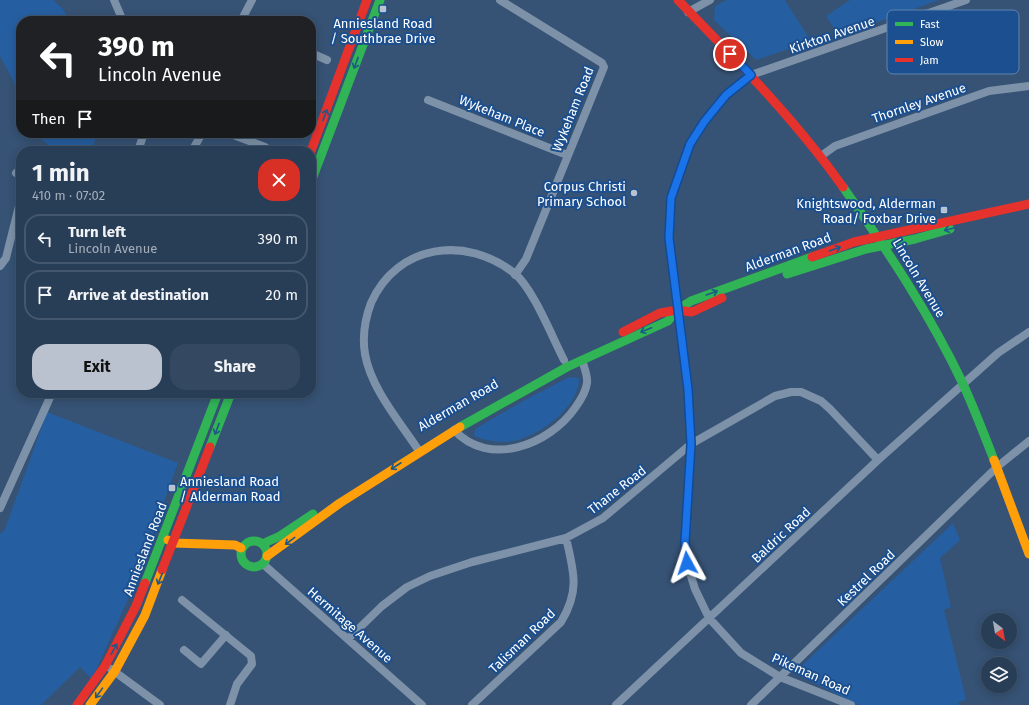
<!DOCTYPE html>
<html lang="en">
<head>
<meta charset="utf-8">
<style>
	body { margin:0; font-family:"Fira Sans",sans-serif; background:#344961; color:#f1f3f6; height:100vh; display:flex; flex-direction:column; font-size:15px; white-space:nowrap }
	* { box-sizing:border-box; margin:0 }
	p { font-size:13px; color:#a5aeba }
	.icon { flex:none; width:22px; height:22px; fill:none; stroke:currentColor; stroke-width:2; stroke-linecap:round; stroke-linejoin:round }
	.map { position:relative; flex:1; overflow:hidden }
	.panel { position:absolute; left:16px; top:146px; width:300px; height:252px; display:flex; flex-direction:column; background:#283e57; border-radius:16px; box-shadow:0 2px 10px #0003,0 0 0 1px #44576d }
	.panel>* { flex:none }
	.banner { position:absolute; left:16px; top:16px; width:300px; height:122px; border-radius:16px; box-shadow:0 2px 10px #0003,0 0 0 1px #44576d; background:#202124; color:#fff; overflow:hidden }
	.needle { width:26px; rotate:149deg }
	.buttons { position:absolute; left:981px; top:613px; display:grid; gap:8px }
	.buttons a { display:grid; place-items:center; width:36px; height:36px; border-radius:50%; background:#283e57; box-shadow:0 2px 10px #0003,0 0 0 1px #44576d; font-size:20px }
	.pin { position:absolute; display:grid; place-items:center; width:34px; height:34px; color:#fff; margin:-17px; border:2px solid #fff; border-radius:50%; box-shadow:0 1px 4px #0007 }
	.me { position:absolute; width:44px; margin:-22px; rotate:355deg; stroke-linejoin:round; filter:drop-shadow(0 0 3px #0008) }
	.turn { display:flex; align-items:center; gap:14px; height:84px; padding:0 16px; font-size:18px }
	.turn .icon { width:52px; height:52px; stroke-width:2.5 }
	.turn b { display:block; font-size:28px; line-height:34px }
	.then { display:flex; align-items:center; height:38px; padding:0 16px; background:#0003; gap:8px; font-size:15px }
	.round { display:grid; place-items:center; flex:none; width:42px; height:42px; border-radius:16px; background:#344961 }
	.headline { display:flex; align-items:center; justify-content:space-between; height:68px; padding:0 16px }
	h1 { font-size:24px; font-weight:700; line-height:30px }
	.button { display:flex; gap:8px; margin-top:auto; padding:8px 16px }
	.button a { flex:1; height:46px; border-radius:16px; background:#b9c2ce; color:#111; font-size:16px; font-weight:700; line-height:46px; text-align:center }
	.button a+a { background:#344961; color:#f1f3f6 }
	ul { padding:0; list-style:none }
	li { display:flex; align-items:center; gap:12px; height:50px; margin:0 8px 6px; padding:0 8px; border:2px solid #44576d; border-radius:16px }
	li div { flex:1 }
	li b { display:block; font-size:15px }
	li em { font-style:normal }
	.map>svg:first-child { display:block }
</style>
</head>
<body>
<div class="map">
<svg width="1029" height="705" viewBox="0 0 1029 705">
	<rect width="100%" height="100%" fill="#365274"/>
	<path fill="#265fa1" d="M0,0H53L64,10L68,21H21V107L14,82L0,56Z
		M727,0H785L809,38V42L756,60L714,20L715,6Z
		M850,0H939L839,36L826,16Z
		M35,133H98L91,151H55Z
		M569,377L579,378C580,409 533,441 505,442C494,442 484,440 474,436L475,429L523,401Z
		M47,412L178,463L134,586L92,679L80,667L41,705H0V534L5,529Z
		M953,523L960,540L940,558L951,607L944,610L966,699L958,703L959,705H859L794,673Z"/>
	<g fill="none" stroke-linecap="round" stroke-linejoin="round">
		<path stroke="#7d92a8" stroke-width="8" d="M114,0L123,21
			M500,0L602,63L604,67L526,259L515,275
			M688,12L710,0
			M241,21L252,0
			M311,53L327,60
			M428,100L567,155
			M228,133L265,147
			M138,151L144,133
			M192,151L201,135L204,133
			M821,156L835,146L989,91L1029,86
			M16,173L21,176
			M0,266L6,258L21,198
			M454,430C489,468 549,445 575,408C580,401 586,392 587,383C588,376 584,367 582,360
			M419,451C400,422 371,389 365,354C362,336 365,319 371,303C397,244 466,235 514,273C533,288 552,337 564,360
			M0,508L52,393
			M263,564L422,705
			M182,600L251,656L252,664L237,684L230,705
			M348,639L382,606L407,587L430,576L472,562L566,538L603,518L691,444L775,396L791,392H801L821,401L830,409L878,460
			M184,650L201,664L226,635
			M111,669L160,705
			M472,705L561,622C580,591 574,572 566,538
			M616,705L878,460L998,353L1029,332
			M751,705L997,467L1029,441
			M851,705L780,677L741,653L709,618L695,589L687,563L685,542L691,444L688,389L669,238L671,198L690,144L704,122L726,95L751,75L966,0"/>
		<path stroke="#30b455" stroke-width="9" d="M311,182L380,0
			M843,187C887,250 930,314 963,384C974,408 984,434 994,460
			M787,274L866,249L915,239L950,229
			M460,427L567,367L668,321L677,310L691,301L812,257
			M210,447L231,393
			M241 554a13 13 0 1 1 26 0a13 13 0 1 1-26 0Z
			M262,544L280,536L313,514
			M145,583L218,393"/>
		<path stroke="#ff9f0a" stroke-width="9" d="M994,460L1029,554
			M168,540L174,543L235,545L241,548
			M267,556L340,503L460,427
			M90,705L115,671L145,615L162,570"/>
		<path stroke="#e5322d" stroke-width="9" d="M678,0C736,60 795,119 843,187
			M311,151L367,0
			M812,257L854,242L1029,204
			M623,332L660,313L677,310L692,312L722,298
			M162,570L210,447
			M77,705L105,666L136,606L145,583"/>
	</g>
	<defs><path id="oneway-shaft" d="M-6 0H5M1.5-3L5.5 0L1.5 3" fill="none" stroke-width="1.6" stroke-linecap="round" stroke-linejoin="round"/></defs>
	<g stroke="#1d5989">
		<use href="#oneway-shaft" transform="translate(356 63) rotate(111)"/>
		<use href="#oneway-shaft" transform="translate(325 115) rotate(-69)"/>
		<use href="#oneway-shaft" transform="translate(950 229) rotate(166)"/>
		<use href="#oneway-shaft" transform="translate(835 249) rotate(-20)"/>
		<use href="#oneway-shaft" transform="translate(712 293) rotate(-20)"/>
		<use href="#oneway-shaft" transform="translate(646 330) rotate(158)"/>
		<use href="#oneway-shaft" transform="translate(217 429) rotate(111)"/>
		<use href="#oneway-shaft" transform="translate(396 466) rotate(147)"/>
		<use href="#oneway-shaft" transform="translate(290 541) rotate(143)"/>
		<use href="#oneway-shaft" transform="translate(160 579) rotate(112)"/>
		<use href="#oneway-shaft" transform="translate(114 649) rotate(-62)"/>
		<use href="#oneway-shaft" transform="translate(99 693) rotate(126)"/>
	</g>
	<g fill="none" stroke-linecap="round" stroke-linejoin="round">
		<g stroke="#114b97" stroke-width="10">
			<path id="route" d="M687,563L685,542L691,444L688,389L669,238L671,198L690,144L704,122L726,95L751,75L730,54"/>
		</g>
		<use href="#route" stroke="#1a73e8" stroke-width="7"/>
	</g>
	<g fill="#b9c2ce" stroke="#1b4f8f" stroke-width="1.5">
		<rect x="379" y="5" width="8" height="8" rx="2"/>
		<circle cx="634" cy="193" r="4"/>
		<rect x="940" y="206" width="8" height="8" rx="2"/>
		<rect x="168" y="484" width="8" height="8" rx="2"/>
	</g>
	<g text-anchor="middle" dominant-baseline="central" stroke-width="4" stroke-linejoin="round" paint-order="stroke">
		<g font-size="13" fill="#fff" stroke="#1b4f8f" text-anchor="end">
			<text x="383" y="23" text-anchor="middle">Anniesland Road<tspan x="383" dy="15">/ Southbrae Drive</tspan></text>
			<text x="626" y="186">Corpus Christi<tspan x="626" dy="15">Primary School</tspan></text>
			<text x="936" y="203">Knightswood, Alderman<tspan x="936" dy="15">Road/ Foxbar Drive</tspan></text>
			<text x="180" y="481" text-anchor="start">Anniesland Road<tspan x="180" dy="15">/ Alderman Road</tspan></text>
		</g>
		<g font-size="13" fill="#fff" stroke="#1b4f8f">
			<text transform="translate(832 35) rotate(-19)">Kirkton Avenue</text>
			<text transform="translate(919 103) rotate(-19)">Thornley Avenue</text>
			<text transform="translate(573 109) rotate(-68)">Wykeham Road</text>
			<text transform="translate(502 116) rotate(22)">Wykeham Place</text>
			<text transform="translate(788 252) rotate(-20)">Alderman Road</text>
			<text transform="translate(919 278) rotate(59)">Lincoln Avenue</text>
			<text transform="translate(458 405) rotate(-30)">Alderman Road</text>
			<text transform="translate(617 490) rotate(-38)">Thane Road</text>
			<text transform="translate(781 535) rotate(-43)">Baldric Road</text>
			<text transform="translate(145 549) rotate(-69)">Anniesland Road</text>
			<text transform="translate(866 578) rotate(-44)">Kestrel Road</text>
			<text transform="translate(350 625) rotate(41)">Hermitage Avenue</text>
			<text transform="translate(522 641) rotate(-44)">Talisman Road</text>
			<text transform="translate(811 674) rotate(24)">Pikeman Road</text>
		</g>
	</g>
	<rect x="887" y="10" width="132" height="64" rx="6" fill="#1b4f8f" stroke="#5f84b1" stroke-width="1"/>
	<rect x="895" y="22" width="18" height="4" fill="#30b455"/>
	<rect x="895" y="40" width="18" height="4" fill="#ff9f0a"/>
	<rect x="895" y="58" width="18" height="4" fill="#e5322d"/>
	<g font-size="11" fill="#fff">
		<text x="920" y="28">Fast</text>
		<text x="920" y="46">Slow</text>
		<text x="920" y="64">Jam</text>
	</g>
</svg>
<div class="buttons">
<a><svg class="needle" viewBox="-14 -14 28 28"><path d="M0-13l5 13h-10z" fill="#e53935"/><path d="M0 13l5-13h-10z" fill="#a5aeba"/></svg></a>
<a><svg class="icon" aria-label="layers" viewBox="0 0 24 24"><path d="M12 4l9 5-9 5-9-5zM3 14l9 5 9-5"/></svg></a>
</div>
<div class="pin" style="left:730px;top:54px;background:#d93025"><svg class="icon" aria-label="arrive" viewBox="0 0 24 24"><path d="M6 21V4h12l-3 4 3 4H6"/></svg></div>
<svg class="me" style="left:687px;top:563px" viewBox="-20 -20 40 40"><path d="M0-17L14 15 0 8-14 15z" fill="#1a73e8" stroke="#fff" stroke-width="4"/></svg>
<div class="banner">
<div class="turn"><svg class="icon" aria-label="left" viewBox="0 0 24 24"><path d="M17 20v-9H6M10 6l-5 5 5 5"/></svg><div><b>390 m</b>Lincoln Avenue</div></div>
<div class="then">Then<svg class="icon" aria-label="arrive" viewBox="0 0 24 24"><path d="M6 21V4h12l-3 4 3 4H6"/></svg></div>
</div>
<section class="panel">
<div class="headline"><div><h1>1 min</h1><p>410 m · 07:02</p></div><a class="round" style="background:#d93025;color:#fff"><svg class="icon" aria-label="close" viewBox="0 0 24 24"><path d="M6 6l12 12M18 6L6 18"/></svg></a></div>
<ul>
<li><svg class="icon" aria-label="left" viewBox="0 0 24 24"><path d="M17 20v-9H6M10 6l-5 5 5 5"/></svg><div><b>Turn left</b><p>Lincoln Avenue</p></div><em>390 m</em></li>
<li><svg class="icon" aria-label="arrive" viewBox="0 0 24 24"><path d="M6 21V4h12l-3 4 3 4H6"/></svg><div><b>Arrive at destination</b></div><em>20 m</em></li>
</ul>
<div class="button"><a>Exit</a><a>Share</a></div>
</section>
</div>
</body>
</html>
